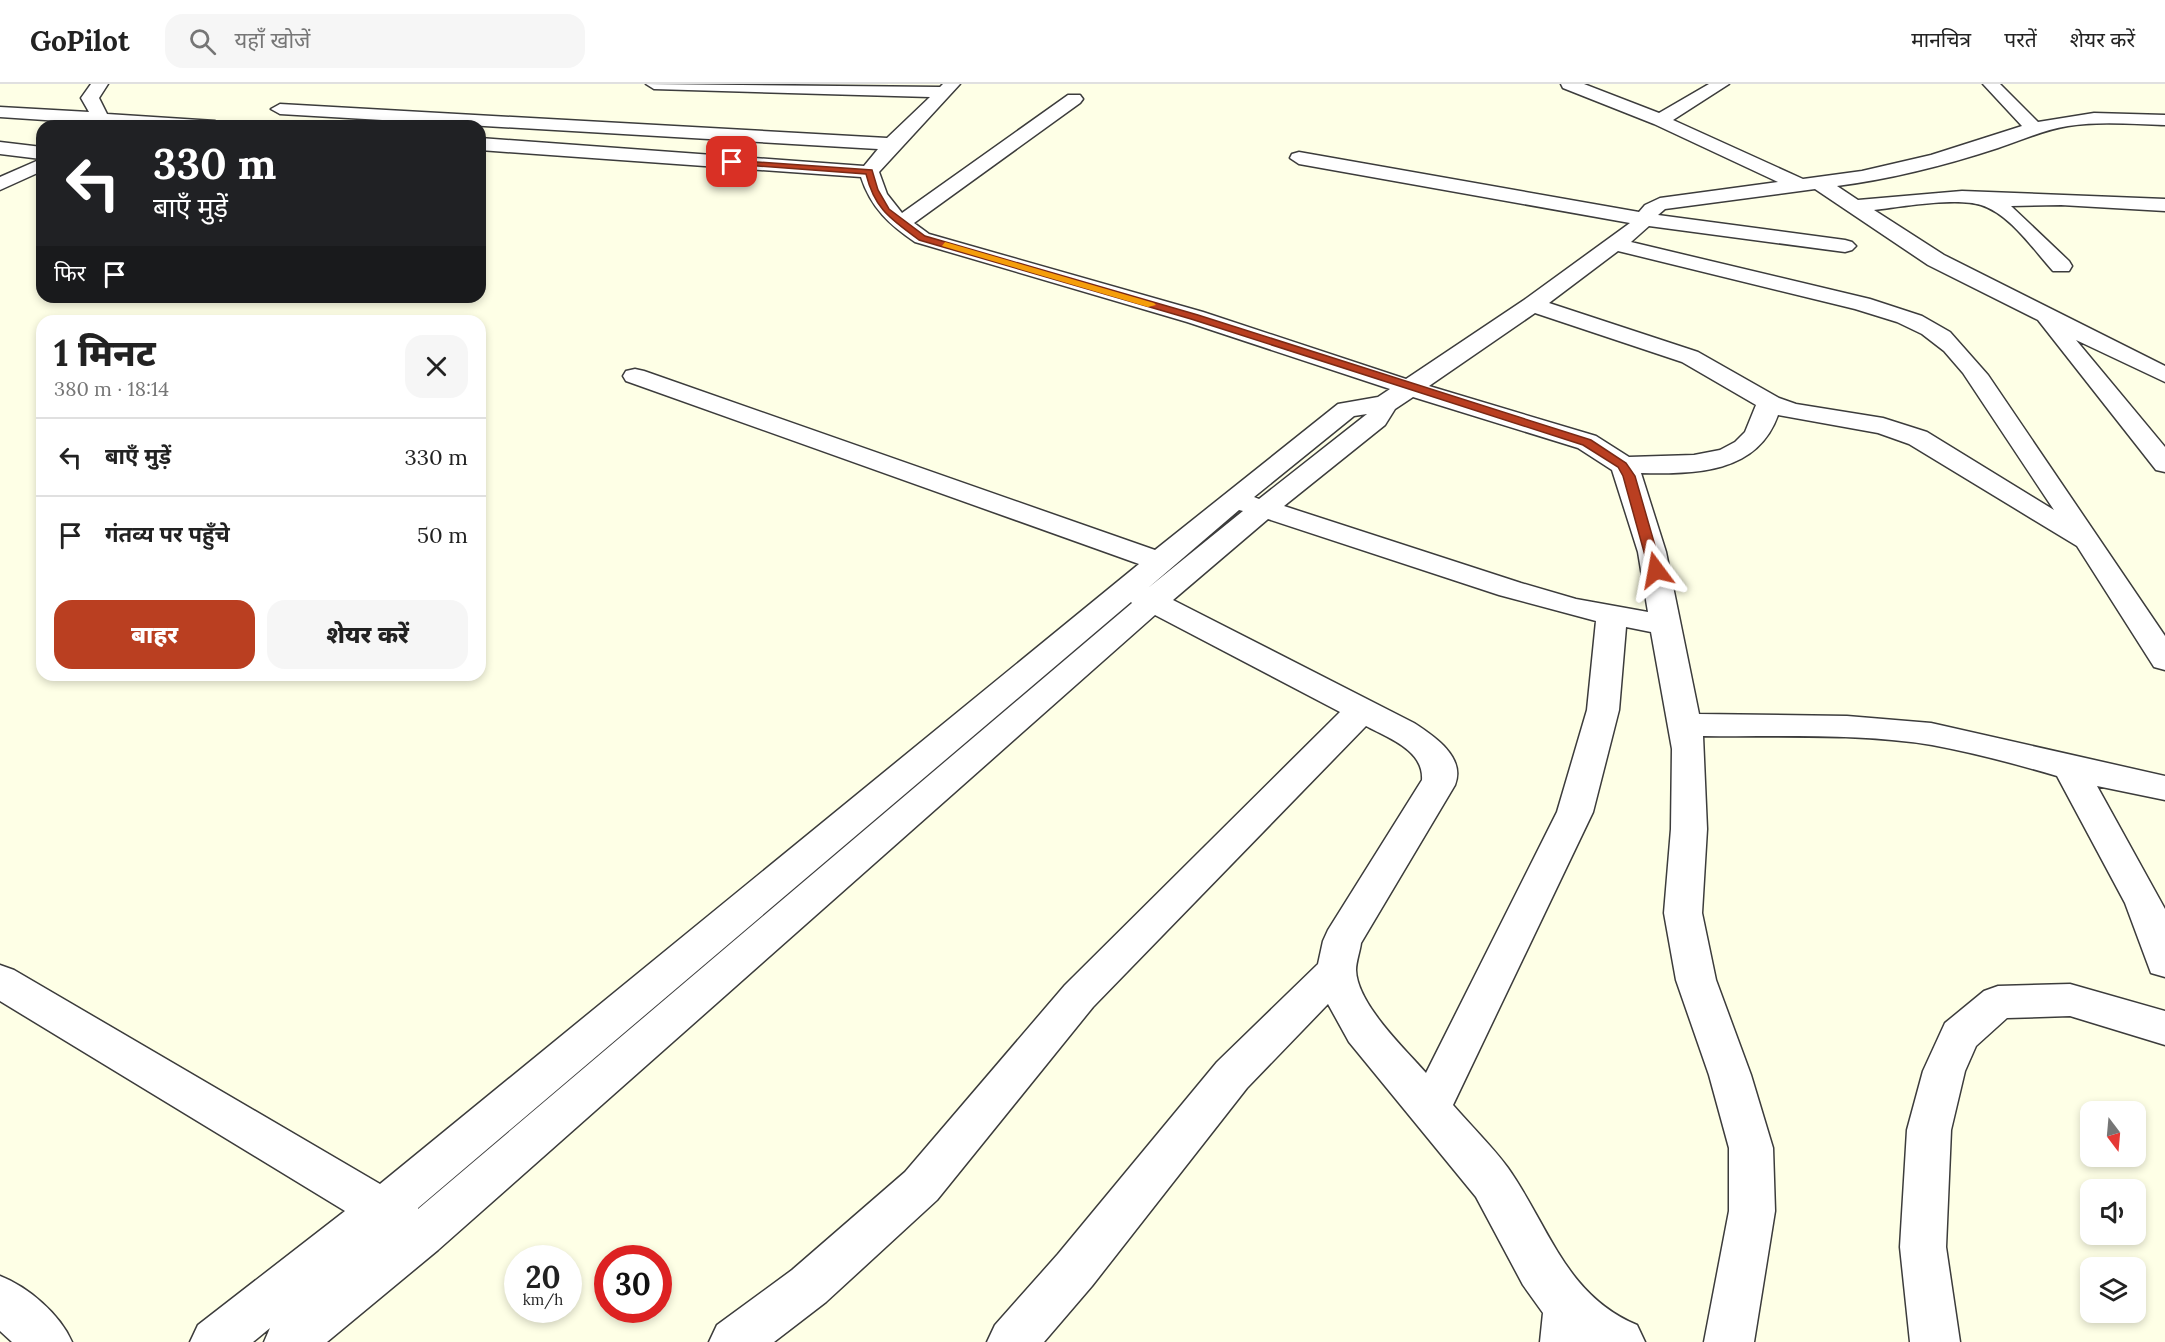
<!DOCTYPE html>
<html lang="hi">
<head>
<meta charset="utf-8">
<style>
	body { margin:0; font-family:Lora,"Noto Sans Devanagari",serif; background:#f6f6f6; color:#222; height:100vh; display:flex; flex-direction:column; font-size:22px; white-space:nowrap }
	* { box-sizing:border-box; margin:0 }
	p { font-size:20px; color:#767676 }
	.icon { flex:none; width:33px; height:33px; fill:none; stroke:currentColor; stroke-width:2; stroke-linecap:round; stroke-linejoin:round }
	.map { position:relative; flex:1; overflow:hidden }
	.side { position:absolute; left:36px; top:231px; width:450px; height:366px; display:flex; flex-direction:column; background:#fff; border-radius:18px; box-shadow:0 3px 9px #0003 }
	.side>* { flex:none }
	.banner { position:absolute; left:36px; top:36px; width:450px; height:183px; border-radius:18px; box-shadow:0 3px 9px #0003; background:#202124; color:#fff; overflow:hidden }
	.needle { width:39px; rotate:164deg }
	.controls { position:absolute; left:2080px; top:1017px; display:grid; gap:12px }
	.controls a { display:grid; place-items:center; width:66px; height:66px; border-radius:12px; background:#fff; box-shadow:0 3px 9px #0003; font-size:30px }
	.speed { position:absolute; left:504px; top:1161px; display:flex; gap:12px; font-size:30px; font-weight:700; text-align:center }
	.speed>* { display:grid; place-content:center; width:78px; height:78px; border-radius:50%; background:#fff; box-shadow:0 3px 9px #0003; line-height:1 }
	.speed small { font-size:15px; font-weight:400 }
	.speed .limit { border:9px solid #d22; background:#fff; color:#111 }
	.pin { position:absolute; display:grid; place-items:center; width:51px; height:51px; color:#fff; margin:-26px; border-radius:12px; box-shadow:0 3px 9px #0006 }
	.me { position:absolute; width:66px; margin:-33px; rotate:347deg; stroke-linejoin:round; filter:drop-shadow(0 0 4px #0008) }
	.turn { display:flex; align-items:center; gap:21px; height:126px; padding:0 18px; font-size:27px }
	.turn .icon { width:78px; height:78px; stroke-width:2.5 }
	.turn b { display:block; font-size:42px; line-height:51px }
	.then { display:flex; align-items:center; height:57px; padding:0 18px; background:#0003; gap:12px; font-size:22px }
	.round { display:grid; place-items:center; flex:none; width:63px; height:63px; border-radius:18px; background:#f6f6f6 }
	.summary { display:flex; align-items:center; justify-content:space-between; height:102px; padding:0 18px }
	h1 { font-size:36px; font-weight:800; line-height:45px }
	.cta { display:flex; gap:12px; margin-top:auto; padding:12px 18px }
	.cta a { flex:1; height:69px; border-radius:18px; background:#ba3f21; color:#fff; font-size:24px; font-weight:800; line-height:69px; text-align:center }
	.cta a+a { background:#f6f6f6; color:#222 }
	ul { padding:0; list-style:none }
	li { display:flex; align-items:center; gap:18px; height:78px; padding:0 18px; border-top:2px solid #e0e0e0 }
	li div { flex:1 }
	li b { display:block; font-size:22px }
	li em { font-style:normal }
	header { display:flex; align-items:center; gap:36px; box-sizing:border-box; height:84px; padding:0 30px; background:#fff; border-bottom:2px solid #e0e0e0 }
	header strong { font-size:28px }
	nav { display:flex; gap:33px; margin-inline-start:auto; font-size:21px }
	.search { width:420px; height:54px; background:#f6f6f6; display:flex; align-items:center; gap:15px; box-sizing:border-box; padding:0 21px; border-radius:18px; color:#767676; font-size:22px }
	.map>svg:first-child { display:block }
</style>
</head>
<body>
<header>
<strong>GoPilot</strong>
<div class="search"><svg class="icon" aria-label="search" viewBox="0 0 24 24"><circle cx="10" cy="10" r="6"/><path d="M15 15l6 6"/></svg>यहाँ खोजें</div>
<nav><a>मानचित्र</a><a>परतें</a><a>शेयर करें</a></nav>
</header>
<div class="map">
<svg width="2165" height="1258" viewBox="0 0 2165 1258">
	<rect width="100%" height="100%" fill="#feffe6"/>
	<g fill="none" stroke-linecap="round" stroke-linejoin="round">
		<g stroke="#3c3c3c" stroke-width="3">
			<path id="minor" d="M91,0H108L99,14L107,30L215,37L224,42H88L90,39L0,33V23L89,28L81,14Z
				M646,0L940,3L943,0H960L879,88L887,110L902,129L1068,11H1080L1083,15L1080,19L914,139L929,150L1203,228L1406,295L1524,216L1630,139L1299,80L1290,74L1292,70L1299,68L1639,128L1645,121L1660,114L1778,98L1654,40L1563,4L1561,0H1584L1659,29L1709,0H1729L1673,36L1803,95L1862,87L1931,71L2022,42L1983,0H2000L2038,38L2094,29L2165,31V41C2133,40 2100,37 2068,42C2043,46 2022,56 1998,64C1946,81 1891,95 1837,102L1858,116L1962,107L2165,115V127L2061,121L2011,122L2069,177L2072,182L2069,187H2053C2033,165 2010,130 1981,121C1956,113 1900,123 1874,126L1944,171L2165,282V298L2076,256L2165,363V388L2156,386L2038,236L1928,181L1815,105L1665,125L1658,131L1845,156L1852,158L1856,162L1852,166L1845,168L1649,142L1631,158L1870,215L1922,232L1950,248L1988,291L2165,552V586L2154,583L2077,462L1909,360L1878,349L1778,331C1757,390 1695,390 1641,389L1666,468L1699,630L1847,632L1931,639L2165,692V716L2097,702L2165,825V893L2151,889L2125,819L2057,692C2016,680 1975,669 1932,661C1858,649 1779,653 1703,652L1707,745L1702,829L1716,896L1751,991L1773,1064L1775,1127L1754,1258H1704L1729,1127V1064L1709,991L1676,896L1664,829L1671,745L1672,665L1651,548L1626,543L1619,626L1593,728L1453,1021C1471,1042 1492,1062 1508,1084C1549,1142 1565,1211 1637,1241L1645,1258H1540L1543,1229L1523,1201L1476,1113L1349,958L1328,920L1247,1004L1092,1202L1044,1258H987L995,1241L1058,1170L1217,978L1318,880L1323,857L1328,846L1422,696C1424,666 1388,654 1366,642L1093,923L937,1116L826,1218L774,1258H709L717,1241L792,1186L905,1088L1065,901L1340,628L1155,531L438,1166L327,1258H264L270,1244L253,1258H190L198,1241L345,1127L0,917V881L14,886L380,1100L1139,480L626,297L623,292L626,287L635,285L644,287L1155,466L1338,320L1378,313L1390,305L1187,238L915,158C890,141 871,124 861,93L480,66V54L864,82L878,65L280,30L271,25L280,20L887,54L930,13L654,5ZM1618,167L1855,225L1897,238L1922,250L1944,267L1963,289L2054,426L1927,348L1883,334L1796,320L1779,314L1698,268L1549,219ZM1535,229L1682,278L1756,321L1745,348L1735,358L1720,366L1694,371L1629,373L1596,352L1429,302ZM1413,313L1578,364L1612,386L1638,468L1648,528L1576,515L1521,499L1284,422L1385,341L1395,325ZM1367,330L1259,415L1254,413L1354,332ZM1239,426L1243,427L1148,504ZM1268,435L1499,511L1596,537L1587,626L1557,728L1426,989C1405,965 1357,920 1356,886C1356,878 1360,867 1361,859L1455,701C1466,673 1434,652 1414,639L1173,516ZM1131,518L1132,519L418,1125V1124Z
				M0,58L42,63V87L0,106V93L41,75L0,70Z
				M2070,900L2165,927V961L2070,932L2007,934L1976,962L1965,987L1951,1046L1946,1163L1960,1258H1910L1900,1163L1907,1046L1923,987L1945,939L1984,907L1998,902Z
				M0,1192C28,1203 60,1230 72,1258H12L0,1247Z"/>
		</g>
		<use href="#minor" fill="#fff" fill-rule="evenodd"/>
	</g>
	<path fill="#ba3f21" stroke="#792915" stroke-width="1.5" d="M729,76L872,86L878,106L889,125L925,152L1198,231L1591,356L1626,379L1635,392L1662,486L1656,490L1649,486L1623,392L1618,383L1583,361L1191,235L919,156C891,135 875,126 866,90L732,80Z"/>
	<path fill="#f59e0b" d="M945,158L1154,219L1156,221L1148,223L942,162Z"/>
</svg>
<div class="controls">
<a><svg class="needle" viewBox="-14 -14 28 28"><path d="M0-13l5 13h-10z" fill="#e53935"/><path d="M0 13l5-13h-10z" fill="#767676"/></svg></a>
<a><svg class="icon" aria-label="sound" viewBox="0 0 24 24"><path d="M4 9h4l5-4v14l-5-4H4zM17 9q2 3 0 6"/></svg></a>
<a><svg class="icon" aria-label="layers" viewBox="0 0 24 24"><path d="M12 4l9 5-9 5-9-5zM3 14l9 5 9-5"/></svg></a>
</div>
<div class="speed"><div>20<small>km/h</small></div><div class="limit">30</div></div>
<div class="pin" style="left:732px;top:78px;background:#d93025"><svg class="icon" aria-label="arrive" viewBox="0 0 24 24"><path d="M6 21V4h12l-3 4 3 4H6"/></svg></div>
<svg class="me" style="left:1656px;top:486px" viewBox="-20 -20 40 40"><path d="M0-17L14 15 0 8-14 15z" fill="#ba3f21" stroke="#fff" stroke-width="4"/></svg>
<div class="banner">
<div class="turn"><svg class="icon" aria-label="left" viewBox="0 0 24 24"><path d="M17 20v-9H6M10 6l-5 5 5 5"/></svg><div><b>330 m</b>बाएँ मुड़ें</div></div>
<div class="then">फिर<svg class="icon" aria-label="arrive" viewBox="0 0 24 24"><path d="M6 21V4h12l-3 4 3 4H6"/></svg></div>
</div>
<section class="side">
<div class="summary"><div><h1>1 मिनट</h1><p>380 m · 18:14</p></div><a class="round"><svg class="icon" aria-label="close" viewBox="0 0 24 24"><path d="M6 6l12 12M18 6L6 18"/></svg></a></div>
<ul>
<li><svg class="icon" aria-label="left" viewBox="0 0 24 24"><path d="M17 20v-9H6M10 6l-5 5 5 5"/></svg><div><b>बाएँ मुड़ें</b></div><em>330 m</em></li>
<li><svg class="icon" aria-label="arrive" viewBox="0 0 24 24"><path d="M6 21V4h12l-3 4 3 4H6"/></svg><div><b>गंतव्य पर पहुँचे</b></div><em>50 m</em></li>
</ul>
<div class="cta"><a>बाहर</a><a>शेयर करें</a></div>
</section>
</div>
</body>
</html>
